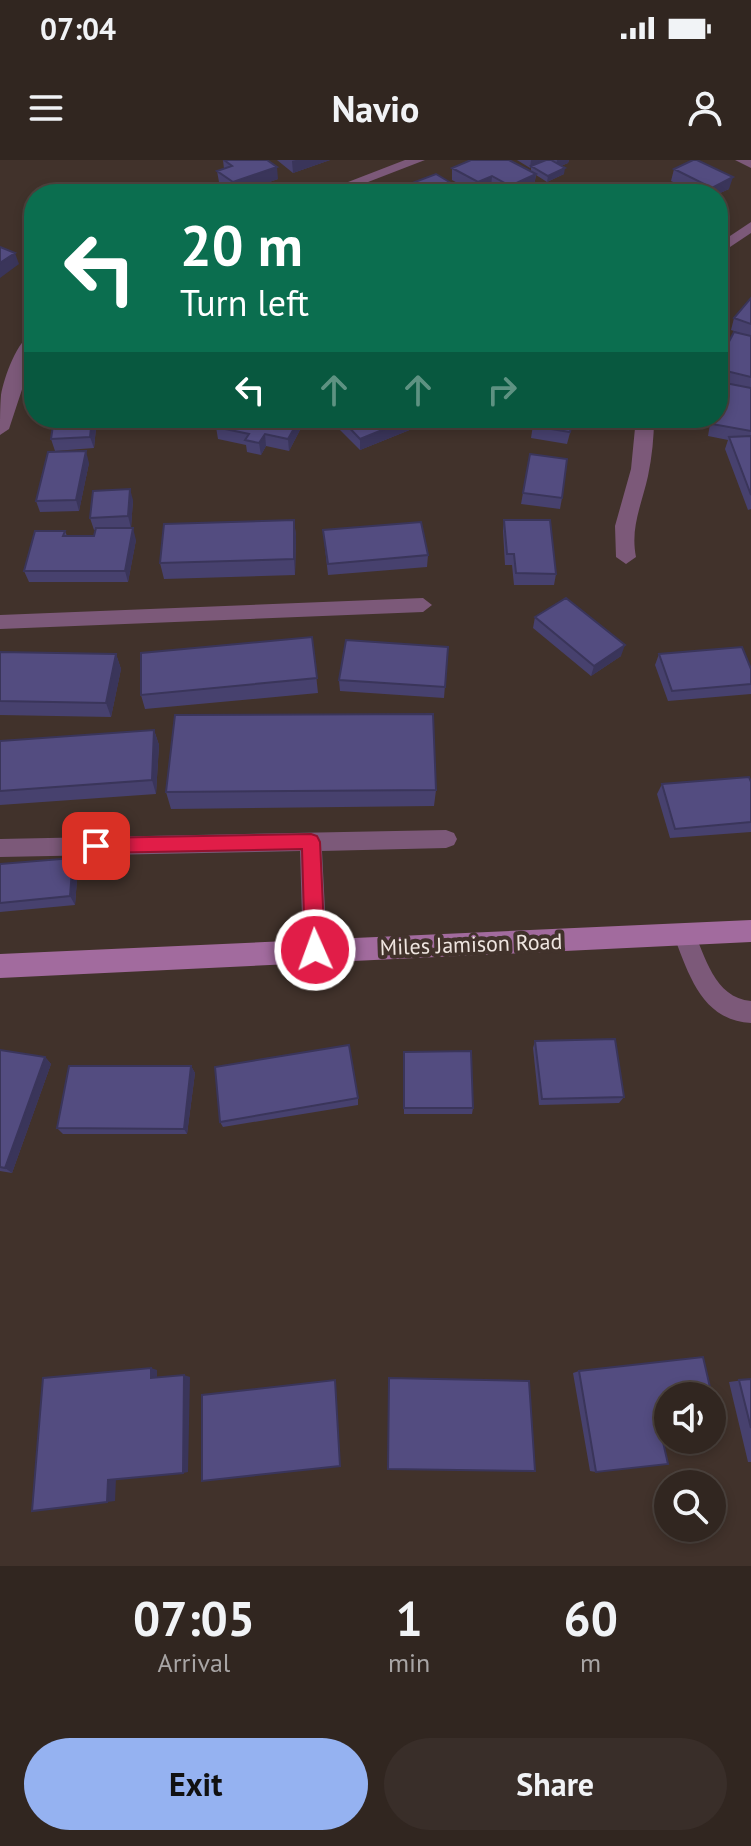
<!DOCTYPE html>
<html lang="en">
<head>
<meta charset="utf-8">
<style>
	body { margin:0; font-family:"PT Sans",sans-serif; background:#392e29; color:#f1f3f6; height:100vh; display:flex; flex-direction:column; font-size:30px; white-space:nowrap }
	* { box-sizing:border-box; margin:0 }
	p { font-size:26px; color:#a8a5a5 }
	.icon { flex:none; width:44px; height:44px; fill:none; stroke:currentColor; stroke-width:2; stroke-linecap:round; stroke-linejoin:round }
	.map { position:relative; height:1406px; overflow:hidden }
	.drawer { display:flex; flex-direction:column; background:#312620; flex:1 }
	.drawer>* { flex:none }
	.banner { position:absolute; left:24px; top:24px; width:704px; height:244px; border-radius:32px; box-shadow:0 4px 12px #0003,0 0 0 2px #4c433e; background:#0b6e4f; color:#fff; overflow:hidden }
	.fabs { position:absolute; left:654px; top:1222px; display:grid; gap:16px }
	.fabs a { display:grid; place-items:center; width:72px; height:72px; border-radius:50%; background:#312620; box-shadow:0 4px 12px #0003,0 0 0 2px #4c433e; font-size:40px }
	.pin { position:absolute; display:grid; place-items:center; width:68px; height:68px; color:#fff; margin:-34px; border-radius:16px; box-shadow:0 4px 12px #0006 }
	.me { position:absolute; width:88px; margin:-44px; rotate:358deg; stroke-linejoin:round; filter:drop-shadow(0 0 6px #0008) }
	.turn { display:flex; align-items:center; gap:28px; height:168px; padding:0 24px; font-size:36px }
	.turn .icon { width:104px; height:104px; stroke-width:2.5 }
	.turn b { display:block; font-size:56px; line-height:68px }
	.lanes { display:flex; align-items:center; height:76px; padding:0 24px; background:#0003; justify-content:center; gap:40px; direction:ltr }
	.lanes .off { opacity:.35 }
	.eta { display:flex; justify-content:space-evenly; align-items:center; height:136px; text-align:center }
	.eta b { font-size:48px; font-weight:600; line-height:56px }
	.cta { display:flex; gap:16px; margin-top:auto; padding:16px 24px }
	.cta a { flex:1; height:92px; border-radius:48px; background:#95b2f1; color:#111; font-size:32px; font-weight:600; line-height:92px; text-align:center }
	.cta a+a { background:#392e29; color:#f1f3f6 }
	.status { display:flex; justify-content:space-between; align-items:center; height:56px; padding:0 40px; background:#312620; direction:ltr }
	.status svg { height:22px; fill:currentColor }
	header { display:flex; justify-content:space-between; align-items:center; height:104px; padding:0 24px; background:#312620; font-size:36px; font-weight:600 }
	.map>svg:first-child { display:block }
</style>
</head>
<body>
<div class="status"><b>07:04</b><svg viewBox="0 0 49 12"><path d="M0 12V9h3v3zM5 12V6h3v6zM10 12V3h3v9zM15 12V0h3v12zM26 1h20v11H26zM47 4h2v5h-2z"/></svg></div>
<header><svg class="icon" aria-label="menu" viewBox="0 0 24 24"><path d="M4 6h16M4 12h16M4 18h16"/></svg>Navio<svg class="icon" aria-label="person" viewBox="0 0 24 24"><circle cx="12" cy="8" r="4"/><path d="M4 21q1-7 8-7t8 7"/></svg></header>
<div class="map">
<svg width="751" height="1406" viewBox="0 0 751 1406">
	<rect width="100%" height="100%" fill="#41322b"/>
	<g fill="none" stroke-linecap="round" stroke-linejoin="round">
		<path fill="#7c5979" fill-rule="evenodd" d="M423,438L432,445L423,452L0,469V455Z
			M446,670L454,673L457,679L454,685L446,688L322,691L327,790L323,797L315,800L307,797L303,790L300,691L0,697V679Z
			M684,764L692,767C705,795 714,838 751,841V863C701,860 689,814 673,774L676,767Z"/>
		<path fill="#7c5979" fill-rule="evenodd" d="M405,0H425L337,34H317Z
			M735,0H751V8Z
			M751,62V73L718,95V84Z
			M34,173V193L9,269L0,275C0,262 0,247 1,235C4,218 17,179 34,173Z
			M636,258H654C654,277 652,297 648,316C642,344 630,367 636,397L626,404L616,397L615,366L631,309Z"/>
		<path fill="#a26b9e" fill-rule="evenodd" d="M751,760V782L0,818V794Z"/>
	</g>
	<path fill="#47416e" d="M223,0H267L278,19L235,34L219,22L217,11L224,9Z
		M277,0H330L293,13Z
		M517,0H569L568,3L561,6L564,14L547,22L536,15L534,26L516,34H502L491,28L478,34L452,20V8L531,11V7L530,8Z
		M674,9L729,29L718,34H698L671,21Z
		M34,78V97L28,93L25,82Z
		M751,138V349L748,350L725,289L728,280L708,276L711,258H718V227L720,222L724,223L718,221V203L743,174L731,170L734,158Z
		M54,258H97L94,288L55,291L51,279Z
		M339,258H413L412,269L360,290L339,269Z
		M519,258H574L567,284L531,278L533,265L518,262Z
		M216,267L301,268L289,291L266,286L261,295L247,292L246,285L218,279Z
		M530,294L562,338L560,349L521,344Z
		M89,303L79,351L40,352L36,341Z
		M133,340L131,368H115L136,380L128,422H29L24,411L65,371L67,376H94L95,370H94L90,358Z
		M294,360L296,376L295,415L164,419L160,403Z
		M504,360L556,414L554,425H514L512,405H505L503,371Z
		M323,370L428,395L427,407L328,415Z
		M535,457L621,496L591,516L533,468Z
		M312,477L318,533L145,549L141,535Z
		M448,487L444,538L340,531L339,520Z
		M0,492L116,494L121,509L111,557L0,555Z
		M659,494L751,509V534L668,541L655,505Z
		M154,570L159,585L156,634L0,645V581Z
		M751,622V672L670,678L657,634L662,624Z
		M436,630L434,646L171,649L166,632Z
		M0,704L78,707L75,745L0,752Z
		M535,881L624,937L619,943L539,945L533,888Z
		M0,890L45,897L51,904L12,1013L0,1011Z
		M403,898L473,948L472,954H404Z
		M191,906L195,913L187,974H63L57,968Z
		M358,938V945L223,967L220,962Z
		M579,1211L663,1282L596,1312L590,1311L573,1213Z
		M751,1219V1302H748L729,1222Z"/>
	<path fill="#3a355a" d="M296,0H330L293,13L292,1Z
		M531,0H545L544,2L530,8Z
		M557,0H569L568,3L556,8Z
		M277,7L278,19L234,34L233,22Z
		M565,8L564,14L547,22L548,16Z
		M536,14L534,26L516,34H509L510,26Z
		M492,16L491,28L478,34V22Z
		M733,17L729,29L718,34H710L712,28Z
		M456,26V34H436Z
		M15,93L19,104L0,118V103Z
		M92,258H97L94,288L90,277Z
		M300,258L301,268L289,291L288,279Z
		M413,258L412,269L360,290V279Z
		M265,274L266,286L261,295L259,283Z
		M86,291L89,303L79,351L76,340Z
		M130,329L133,340L131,368L128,356Z
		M294,360L296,376L295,415L294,399Z
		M133,368L136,380L128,422L125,411Z
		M625,485L621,496L591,516L594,506Z
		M116,494L121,509L111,557L106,543Z
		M154,570L159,585L156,634L152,620Z
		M73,698L78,707L75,745L70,736Z
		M45,897L51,904L12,1013L5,1008Z
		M191,906L195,913L187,974L184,969Z
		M151,1208L157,1210V1220L151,1218Z
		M184,1215L190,1217L188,1312L183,1313Z
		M116,1319L115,1341L107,1342L108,1320Z"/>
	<path fill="#534c80" stroke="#3a355a" stroke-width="2" d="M224,0H267L277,7L233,22L217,11L232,6Z
		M471,0H509L536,14L510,26L492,16L478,22L452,8Z
		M546,0H551L565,8L548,16L531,6Z
		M693,0H697L733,17L712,28L674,9Z
		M436,14L456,26L436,34H395L391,31Z
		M34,78V88L25,82Z
		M0,87L15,93L0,103Z
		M751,138V164L734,158Z
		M734,172L751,176V217L718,209V203Z
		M720,222L751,228V271L712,264L713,258H718V230Z
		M54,258H92L90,277L51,279Z
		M222,258H300L288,279L265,274L259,283L245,280L249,274L216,267Z
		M340,258H412L360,279Z
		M535,258H573L570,272L533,266Z
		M751,276V335L729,277Z
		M86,291L76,340L36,341L48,292Z
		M530,294L567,299L562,338L523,333Z
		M130,329L128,356L90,358L93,331Z
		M294,360V399L160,403L164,364Z
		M504,360H550L556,414L516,413L514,394H507Z
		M421,362L428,395L328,404L323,370Z
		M96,368H133L125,411H24L35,371H65L63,376H94Z
		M566,438L625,485L594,506L535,457Z
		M312,477L317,518L141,535V493Z
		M346,480L448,487L445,527L339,520Z
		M742,487L751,509V524L672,531L659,494Z
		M0,492L116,494L106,543L0,541Z
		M433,554L436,630L166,632L175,555Z
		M154,570L152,620L0,631V581Z
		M749,617L751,622V662L675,669L662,624Z
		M73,698L70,736L0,743V704Z
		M615,879L624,937L542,939L535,881Z
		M349,885L358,938L220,962L215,907Z
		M0,890L45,897L5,1008L0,1007Z
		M471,891L473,948H404V892Z
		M69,906H191L184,969L57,968Z
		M703,1197L712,1236H668V1280H682L663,1282L668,1304L596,1312L579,1211Z
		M151,1208V1218L184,1215L183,1313L108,1320L107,1342L32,1351L43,1218Z
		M389,1218L529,1221L535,1311L388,1309Z
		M751,1219V1268L739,1220Z
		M335,1220L340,1306L202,1321V1235Z
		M712,1236L721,1276L712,1277Z"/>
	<path fill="#e11d48" stroke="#92132f" stroke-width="2" d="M311,674L317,676L320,682L325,790L322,796L315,799L308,796L305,790L302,689L96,693L89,691L87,686L89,680L96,678Z"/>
	<g text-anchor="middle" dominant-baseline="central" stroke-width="8" stroke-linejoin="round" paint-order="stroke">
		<g font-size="22" fill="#efe5e0" stroke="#41322b">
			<text transform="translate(471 784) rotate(-2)">Miles Jamison Road</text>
		</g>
	</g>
</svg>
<div class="fabs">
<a><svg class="icon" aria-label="sound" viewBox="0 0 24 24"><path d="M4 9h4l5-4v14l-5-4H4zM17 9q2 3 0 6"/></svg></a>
<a><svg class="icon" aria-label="search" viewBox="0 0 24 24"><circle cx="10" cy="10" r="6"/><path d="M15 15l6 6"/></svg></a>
</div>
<div class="pin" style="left:96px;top:686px;background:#d93025"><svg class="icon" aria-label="arrive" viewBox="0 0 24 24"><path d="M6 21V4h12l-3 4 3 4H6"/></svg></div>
<svg class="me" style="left:315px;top:790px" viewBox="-20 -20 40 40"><circle r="17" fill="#e11d48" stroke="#fff" stroke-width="3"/><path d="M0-11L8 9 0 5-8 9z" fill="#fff"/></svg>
<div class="banner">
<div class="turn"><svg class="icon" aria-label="left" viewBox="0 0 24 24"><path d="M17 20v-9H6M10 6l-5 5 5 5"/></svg><div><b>20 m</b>Turn left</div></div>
<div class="lanes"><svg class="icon" aria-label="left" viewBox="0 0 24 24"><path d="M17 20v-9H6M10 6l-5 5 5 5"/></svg><svg class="icon off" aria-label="ahead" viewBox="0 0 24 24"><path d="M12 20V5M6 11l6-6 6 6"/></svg><svg class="icon off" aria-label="ahead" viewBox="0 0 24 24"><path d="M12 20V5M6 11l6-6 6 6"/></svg><svg class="icon off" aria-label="right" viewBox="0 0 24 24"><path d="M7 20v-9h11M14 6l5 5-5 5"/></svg></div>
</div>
</div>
<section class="drawer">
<div class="eta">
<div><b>07:05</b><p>Arrival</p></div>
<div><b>1</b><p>min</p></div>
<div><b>60</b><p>m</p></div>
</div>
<div class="cta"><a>Exit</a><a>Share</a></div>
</section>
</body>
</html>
